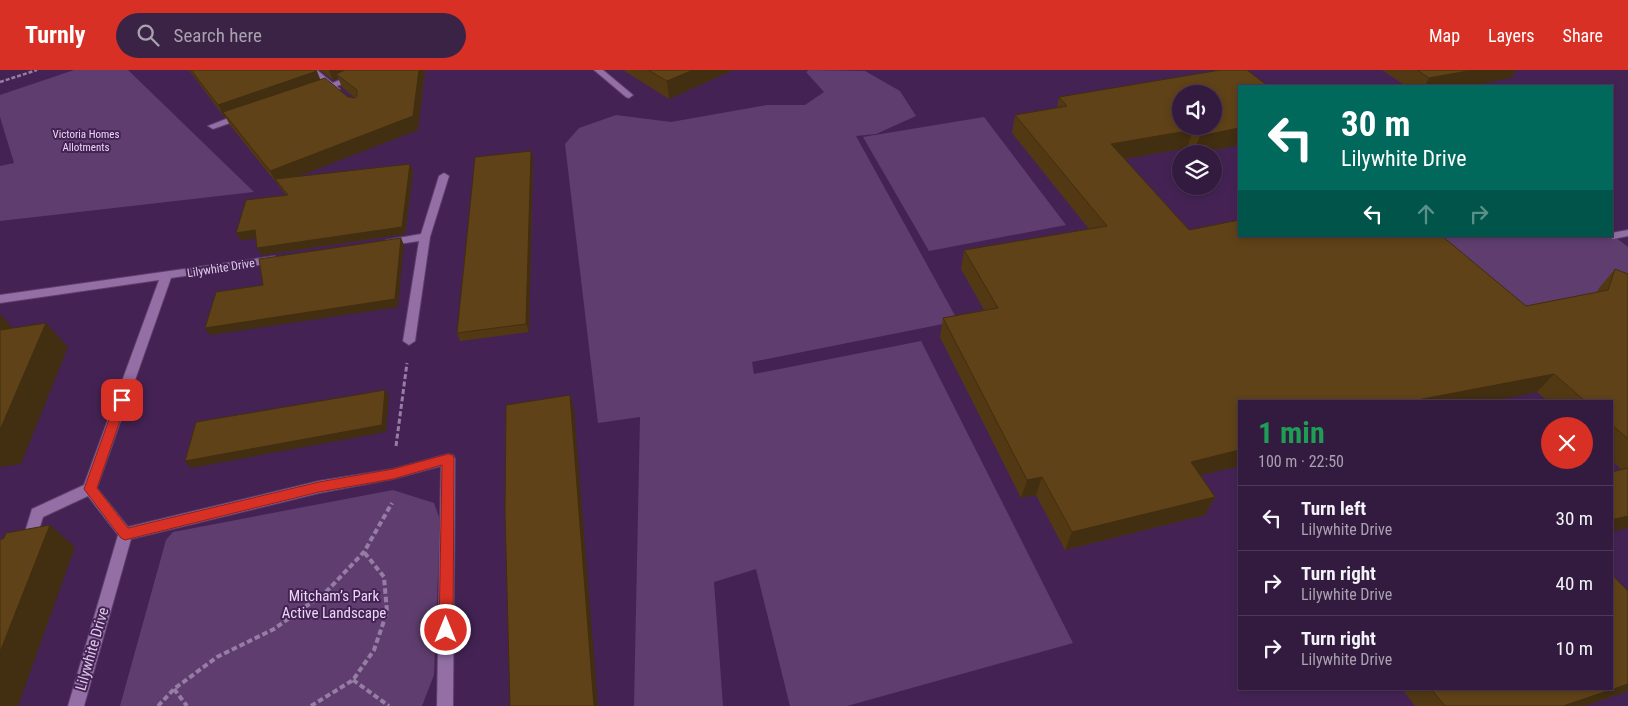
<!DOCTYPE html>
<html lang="en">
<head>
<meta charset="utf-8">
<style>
	body { margin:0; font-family:"Roboto Condensed",sans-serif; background:#3b2346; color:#f1f3f6; height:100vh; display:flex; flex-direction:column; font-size:19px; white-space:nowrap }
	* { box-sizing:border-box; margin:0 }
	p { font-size:16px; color:#a9a1b0 }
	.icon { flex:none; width:28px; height:28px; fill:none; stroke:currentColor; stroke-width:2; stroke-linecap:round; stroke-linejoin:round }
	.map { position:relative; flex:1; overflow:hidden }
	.drawer { position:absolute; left:1238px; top:330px; width:375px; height:290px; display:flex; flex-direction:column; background:#331a3f; border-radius:0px; box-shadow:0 2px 8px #0003,0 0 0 1px #4e3859 }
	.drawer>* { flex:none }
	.top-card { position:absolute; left:1238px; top:15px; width:375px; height:152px; border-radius:0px; box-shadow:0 2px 8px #0003,0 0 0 1px #4e3859; background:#00695c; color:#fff; overflow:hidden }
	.fabs { position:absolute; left:1172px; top:15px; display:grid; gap:10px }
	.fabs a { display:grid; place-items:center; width:50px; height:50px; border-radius:50%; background:#331a3f; box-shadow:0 2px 8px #0003,0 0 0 1px #4e3859; font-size:25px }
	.pin { position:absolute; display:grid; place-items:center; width:42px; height:42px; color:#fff; margin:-21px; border-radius:10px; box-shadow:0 2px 8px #0006 }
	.me { position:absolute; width:55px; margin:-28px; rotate:0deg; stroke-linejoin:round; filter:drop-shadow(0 0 4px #0008) }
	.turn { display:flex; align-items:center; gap:18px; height:105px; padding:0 20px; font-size:22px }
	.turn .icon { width:65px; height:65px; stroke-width:2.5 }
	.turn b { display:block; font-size:35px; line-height:42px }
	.lanes { display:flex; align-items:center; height:48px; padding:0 20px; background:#0003; justify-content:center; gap:25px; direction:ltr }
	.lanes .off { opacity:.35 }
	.round { display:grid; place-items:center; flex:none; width:52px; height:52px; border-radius:26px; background:#3b2346 }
	.head { display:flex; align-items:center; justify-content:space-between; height:85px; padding:0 20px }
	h1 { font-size:30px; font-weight:700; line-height:38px; color:#1e9e55 }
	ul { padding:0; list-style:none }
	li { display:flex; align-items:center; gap:15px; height:65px; padding:0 20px; border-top:1px solid #4e3859 }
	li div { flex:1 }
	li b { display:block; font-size:19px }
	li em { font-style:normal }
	header { display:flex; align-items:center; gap:30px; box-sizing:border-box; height:70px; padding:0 25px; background:#d93025; color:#fff }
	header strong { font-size:24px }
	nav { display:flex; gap:28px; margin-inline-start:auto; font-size:18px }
	.search { width:350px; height:45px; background:#3b2346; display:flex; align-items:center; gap:12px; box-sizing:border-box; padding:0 18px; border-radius:28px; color:#a9a1b0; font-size:19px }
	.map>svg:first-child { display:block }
</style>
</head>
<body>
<header>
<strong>Turnly</strong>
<div class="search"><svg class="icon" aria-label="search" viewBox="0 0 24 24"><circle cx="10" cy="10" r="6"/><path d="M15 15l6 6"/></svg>Search here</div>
<nav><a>Map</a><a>Layers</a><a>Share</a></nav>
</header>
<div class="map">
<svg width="1628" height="636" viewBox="0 0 1628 636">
	<rect width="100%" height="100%" fill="#442354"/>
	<path fill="#5f3e6f" d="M74,0H128L254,122L0,151V96L14,93L0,47V25Z
		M809,0L865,1L900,21L916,46L876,64L856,66L958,251L752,292L754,304L921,271L1073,573L847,636H790L756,499L714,512L723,636H634L640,347L598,353L565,74L579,58L616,45L671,52L767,35H805L824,22L806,2Z
		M984,47L1066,155L929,181L863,67Z
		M1611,164L1628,177V231L1511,254L1408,166H1611Z
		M393,420L434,433L440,450L434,605L422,636H120L166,470L173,462Z"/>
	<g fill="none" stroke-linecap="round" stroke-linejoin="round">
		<g stroke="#5c3f6a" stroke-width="2">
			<path id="lane" d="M363,0H375L323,22L316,20Z
				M594,0H603L633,25L629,28L626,27Z
				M244,42L247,43V47L213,59L208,56Z"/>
		</g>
		<g stroke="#5c3f6a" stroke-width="2">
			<path id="street" d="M308,0H317L340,19L333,21Z
				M444,103L449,106L430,167L415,271L409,275L403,271L419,171L386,176L381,173L386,170L421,164L439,106Z
				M1628,160V166L1613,169L1608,166H1611V163Z
				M275,186L280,190L279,192L171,208L97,418L128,457L319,411L393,399L448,384L453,385L455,389L453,636H437L441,396L393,409L319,423L131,469L84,636H68L118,465L88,426L43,447L33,479L28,481L23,479L21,475L32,439L84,415L159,210L0,233V225Z"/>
		</g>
		<path stroke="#967da4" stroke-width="2.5" stroke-dasharray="4 2" stroke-linecap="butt" d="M0,12L37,0"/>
		<path stroke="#967da4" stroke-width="3" stroke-dasharray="5 2.5" stroke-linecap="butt" d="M396,376L407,293"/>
		<path stroke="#967da4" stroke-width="4" stroke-dasharray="5.5 3" stroke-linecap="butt" d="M353,610L389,636
			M174,619L187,636
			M158,636L174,619L217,587L274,559L326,522L364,482L392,433
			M311,636L353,610L374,580L387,542L384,507L364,482"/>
		<use href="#lane" fill="#936fa6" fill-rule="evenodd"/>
		<use href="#street" fill="#936fa6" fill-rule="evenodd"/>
	</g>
	<path fill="#523914" d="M189,0H315L320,10L348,27L355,28L342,17L338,8L333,10L320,0H425L418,60L295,107L413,102L405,164L262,185L257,178L256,168L241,170L236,163L286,125L230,55L226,48H225Z
		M623,0H733L669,29Z
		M1382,0H1516L1511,8L1469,16H1406Z
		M1239,16V75L1196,84H1193L1187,78L1124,89L1189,160L1526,236L1597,222L1599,218L1615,199L1628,204V458L1622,400L1611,390V331H1547L1537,322L1239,331V396L1200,405L1215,427L1205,445L1065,480L1036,425L1021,428L940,267L943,248L984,240L961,199L964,180L1089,159L1012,63L1015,45L1057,38L1059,27Z
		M533,88L529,262L460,271L457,263Z
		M1402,619H1611L1628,621L1584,636H1415Z"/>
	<path fill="#422e10" d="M329,0H359L336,4L338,8L333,10Z
		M419,0H425L418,60L278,114L275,109L277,114L270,101Z
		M693,0H733L669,29L667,11Z
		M1473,0H1516L1511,8L1469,16H1425L1429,8Z
		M317,1L322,14L223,42L226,48H225L218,35Z
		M1239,58V75L1193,84L1200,66Z
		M1193,60L1187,78L1106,92L1111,74Z
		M531,81L533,88L529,262L526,254Z
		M410,94L413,102L405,164L262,185L257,178Z
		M255,160L259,168L241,170L236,163Z
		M401,168L404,175L398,237L210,265L205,258Z
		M0,244L18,264L0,279Z
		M46,253L68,277L21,394L0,397V360Z
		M1554,304L1537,322L1492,331H1412Z
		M385,320L389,327L386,362L191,398L185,391Z
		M570,325L574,339L598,636H594Z
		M1239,380V396L1182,410L1191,392Z
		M1042,407L1036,425L1021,428L1027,410Z
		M1215,427L1205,445L1065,480L1072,462Z
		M1628,446V458L1611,462V450Z
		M50,455L75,477L18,636H0V582Z
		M1628,614V621L1584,636H1563Z"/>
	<path fill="#5f4217" stroke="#422e10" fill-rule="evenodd" d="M191,0H315L317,1L218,35Z
		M345,0H419L413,46L270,101L223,42L325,8L348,27L355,28L357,26V20L336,4Z
		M648,0H693L667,11Z
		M1220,0H1247L1268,16H1239V58L1200,66L1193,60L1111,74L1189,160L1239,150V166H1442L1526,236L1608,220L1615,199L1628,204V369L1611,354V331H1585L1554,304L1412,331H1239V380L1191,392L1215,427L1072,462L1042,407L1027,410L943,248L998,238L964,180L1107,156L1015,45L1067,36L1059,27ZM1181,24H1214V56H1181Z
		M1417,0H1473L1429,8Z
		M531,81L526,254L457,263L475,87Z
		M410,94L402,157L257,178L255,160L236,163L246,130L288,125L275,109Z
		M401,168L395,229L205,258L216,222L263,215L259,189Z
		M46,253L0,360V260Z
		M385,320L382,355L185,391L196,352Z
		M570,325L594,636H510L505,441L506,335Z
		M1628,398V446L1611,450V402Z
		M50,455L0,582V470L4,468L6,463Z
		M1611,504L1628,521V614L1563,636H1445L1431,619H1611Z"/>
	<path fill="#d93025" stroke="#8d1f18" d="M122,326L127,330L97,418L128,458L319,412L393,399L448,384L453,385L454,389L453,560L451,565L446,567L441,565L439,560L442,395L393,409L319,422L125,470L121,468L84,419L116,330Z"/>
	<g text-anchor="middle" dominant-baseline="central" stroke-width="4" stroke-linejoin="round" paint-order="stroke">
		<g font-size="11" fill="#ebd7f6" stroke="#442354">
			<text x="86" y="64">Victoria Homes<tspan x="86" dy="13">Allotments</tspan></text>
		</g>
		<g font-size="12" fill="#decbe9" stroke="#442354">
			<text transform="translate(221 198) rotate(-9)">Lilywhite Drive</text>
		</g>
		<g font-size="15" fill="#ebd7f6" stroke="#442354">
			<text x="334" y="526">Mitcham’s Park<tspan x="334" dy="17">Active Landscape</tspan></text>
		</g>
		<g font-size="15" fill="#decbe9" stroke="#442354">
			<text transform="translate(92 579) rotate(-74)">Lilywhite Drive</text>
		</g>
	</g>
</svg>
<div class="fabs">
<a><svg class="icon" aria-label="sound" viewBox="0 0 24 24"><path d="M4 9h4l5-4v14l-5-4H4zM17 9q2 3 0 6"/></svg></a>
<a><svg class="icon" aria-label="layers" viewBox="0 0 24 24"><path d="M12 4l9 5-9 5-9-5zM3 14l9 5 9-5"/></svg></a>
</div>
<div class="pin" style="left:122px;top:330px;background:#d93025"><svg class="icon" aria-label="arrive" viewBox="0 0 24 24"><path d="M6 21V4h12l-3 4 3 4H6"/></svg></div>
<svg class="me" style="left:446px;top:560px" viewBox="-20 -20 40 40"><circle r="17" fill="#d93025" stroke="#fff" stroke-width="3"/><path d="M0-11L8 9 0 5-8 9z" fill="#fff"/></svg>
<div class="top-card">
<div class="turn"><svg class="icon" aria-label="left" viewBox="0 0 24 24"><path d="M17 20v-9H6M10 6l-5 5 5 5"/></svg><div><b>30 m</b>Lilywhite Drive</div></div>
<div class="lanes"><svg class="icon" aria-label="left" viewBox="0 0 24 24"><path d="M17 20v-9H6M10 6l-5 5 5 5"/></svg><svg class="icon off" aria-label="ahead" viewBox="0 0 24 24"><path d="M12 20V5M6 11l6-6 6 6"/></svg><svg class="icon off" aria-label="right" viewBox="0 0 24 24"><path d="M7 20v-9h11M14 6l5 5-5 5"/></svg></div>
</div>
<section class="drawer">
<div class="head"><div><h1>1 min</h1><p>100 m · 22:50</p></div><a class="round" style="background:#d93025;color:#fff"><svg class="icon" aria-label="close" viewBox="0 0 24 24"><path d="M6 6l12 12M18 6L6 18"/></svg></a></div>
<ul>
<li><svg class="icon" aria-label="left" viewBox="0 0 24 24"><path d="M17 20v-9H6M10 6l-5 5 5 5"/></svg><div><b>Turn left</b><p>Lilywhite Drive</p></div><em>30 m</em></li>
<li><svg class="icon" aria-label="right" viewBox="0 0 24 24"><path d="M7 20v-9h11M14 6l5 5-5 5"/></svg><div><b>Turn right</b><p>Lilywhite Drive</p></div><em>40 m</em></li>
<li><svg class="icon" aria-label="right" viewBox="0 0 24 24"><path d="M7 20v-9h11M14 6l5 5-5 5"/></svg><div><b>Turn right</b><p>Lilywhite Drive</p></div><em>10 m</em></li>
</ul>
</section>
</div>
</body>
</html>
